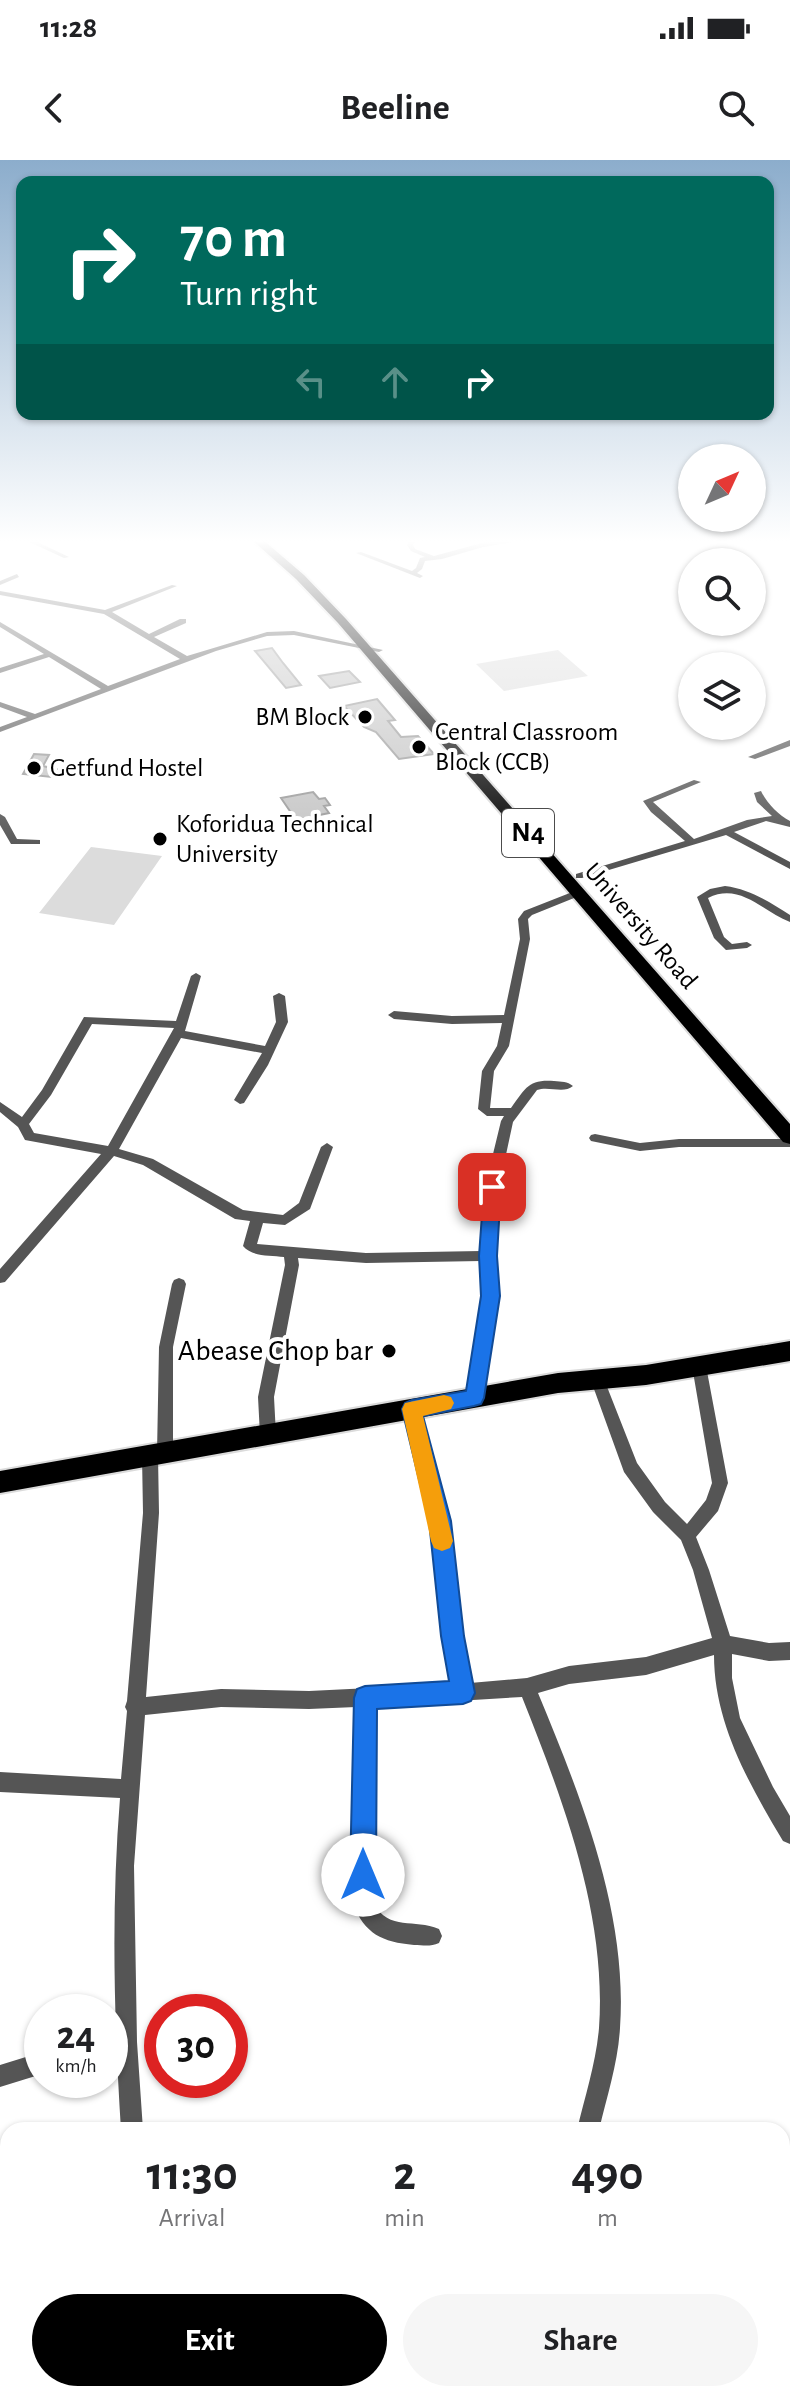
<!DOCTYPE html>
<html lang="en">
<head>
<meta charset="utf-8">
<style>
	body { margin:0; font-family:"Alegreya Sans",sans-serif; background:#f6f6f6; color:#202124; height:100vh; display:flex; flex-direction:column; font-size:30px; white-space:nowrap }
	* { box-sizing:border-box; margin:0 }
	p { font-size:26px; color:#757577 }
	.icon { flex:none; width:44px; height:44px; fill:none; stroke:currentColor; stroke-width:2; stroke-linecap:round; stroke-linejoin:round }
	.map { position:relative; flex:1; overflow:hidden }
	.panel { position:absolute; left:0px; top:1962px; width:790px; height:280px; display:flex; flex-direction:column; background:#fff; border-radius:24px 24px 0 0; box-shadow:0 2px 6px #0004 }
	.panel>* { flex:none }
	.top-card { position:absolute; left:16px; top:16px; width:758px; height:244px; border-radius:16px; box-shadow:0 2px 6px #0004; background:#00695c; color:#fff; overflow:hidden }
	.needle { width:52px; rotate:46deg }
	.controls { position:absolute; left:678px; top:284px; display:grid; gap:16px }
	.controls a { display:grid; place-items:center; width:88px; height:88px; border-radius:50%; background:#fff; box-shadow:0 2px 6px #0004; font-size:40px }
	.speed { position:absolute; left:24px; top:1834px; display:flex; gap:16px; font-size:40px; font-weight:700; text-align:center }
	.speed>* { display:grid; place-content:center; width:104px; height:104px; border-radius:50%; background:#fff; box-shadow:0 2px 6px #0004; line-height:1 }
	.speed small { font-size:20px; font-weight:400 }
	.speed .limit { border:12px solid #d22; background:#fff; color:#111 }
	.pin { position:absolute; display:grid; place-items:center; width:68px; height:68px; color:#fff; margin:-34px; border-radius:16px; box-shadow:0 4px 12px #0006 }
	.me { position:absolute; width:88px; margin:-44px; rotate:0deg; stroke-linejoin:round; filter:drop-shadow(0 0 6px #0008) }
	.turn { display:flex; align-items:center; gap:28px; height:168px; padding:0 32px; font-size:36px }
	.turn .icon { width:104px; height:104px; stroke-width:2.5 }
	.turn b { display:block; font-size:56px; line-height:68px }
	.lanes { display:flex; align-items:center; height:76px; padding:0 32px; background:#0003; justify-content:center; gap:40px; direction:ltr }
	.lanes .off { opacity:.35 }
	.eta { display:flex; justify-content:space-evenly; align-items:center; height:136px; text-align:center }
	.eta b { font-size:48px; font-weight:700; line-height:56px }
	.action { display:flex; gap:16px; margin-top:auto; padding:16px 32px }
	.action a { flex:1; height:92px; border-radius:48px; background:#000; color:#fff; font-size:32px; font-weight:700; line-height:92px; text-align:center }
	.action a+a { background:#f6f6f6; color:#202124 }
	.status { display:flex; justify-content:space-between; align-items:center; height:56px; padding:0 40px; background:#fff; direction:ltr }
	.status svg { height:22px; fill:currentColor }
	header { display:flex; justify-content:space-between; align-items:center; height:104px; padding:0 32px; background:#fff; font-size:36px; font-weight:700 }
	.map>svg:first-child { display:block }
</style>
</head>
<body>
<div class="status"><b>11:28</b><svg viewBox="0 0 49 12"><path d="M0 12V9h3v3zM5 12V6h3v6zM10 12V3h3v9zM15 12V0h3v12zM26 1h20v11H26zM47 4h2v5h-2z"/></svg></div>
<header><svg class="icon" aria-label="back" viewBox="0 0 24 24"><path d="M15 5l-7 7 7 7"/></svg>Beeline<svg class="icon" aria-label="search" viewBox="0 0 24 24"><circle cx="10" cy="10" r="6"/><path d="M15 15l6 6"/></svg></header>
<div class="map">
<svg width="790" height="2242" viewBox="0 0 790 2242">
	<rect width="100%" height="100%" fill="#fff"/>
	<path fill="#dcdcdc" d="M558,490L588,516L504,531L476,504Z
		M91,687L162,696L114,765L39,753Z"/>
	<path fill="#c4c4c4" stroke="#999" stroke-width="2" d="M272,488L283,503L301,525L286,528L255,491Z
		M349,511L360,522L330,528L319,516Z
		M377,539L395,560L388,561L401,577L418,576L434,594L399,599L376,572L364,567L344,546Z
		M34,594L49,595L43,606L60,610L52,617L23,614Z
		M313,632L319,639L325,638L330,645L324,646L329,653L296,660L281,638Z"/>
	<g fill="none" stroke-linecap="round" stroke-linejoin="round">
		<g stroke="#dbdbdb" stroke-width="4">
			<path id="highway" d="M251,379H262L304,415L346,459L790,964V984L783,982L338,463L296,419Z
				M790,1181V1201L646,1225L558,1233L0,1333V1311L558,1213L646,1205Z"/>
		</g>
		<path fill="#555" fill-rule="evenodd" d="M23,379H31L69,397L64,398Z
			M410,379H416L413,385L415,389L434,396L482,383L530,379L483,387L442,399L425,401L422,409L417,413L423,416L420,418L356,393L361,392L412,411L416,408L420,398L425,397L411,391L407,385Z
			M17,414L19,417L0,425V421Z
			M172,425L177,426L112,452L149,474L180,459H186V463L154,477L187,496L267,472L294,471L383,490L379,492L294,475L267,476L216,491L0,572V567L27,557L0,547V542L35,554L101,529L49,497L0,513V508L44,494L0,467V462L108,526L180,499L104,454L0,435V431L105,450Z
			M790,580V586L755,599L748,597Z
			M694,620L701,622L653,642L694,679L747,660L772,656L757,642L754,633L761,631C766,642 779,656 790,661V667L766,661L734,672L790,702V709L726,675L582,718H576V714L685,681L651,652L643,641Z
			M0,654L5,657L17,679L40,680V684H11L0,665Z
			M725,726C750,729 769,742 790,755V762C762,751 740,722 708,738L724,777L732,784L747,782L752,785L747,788L726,790L714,778L697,737L710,729Z
			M580,729L585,732L584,734L532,755L528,759L530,779L509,886L494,911L490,948H511C525,929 528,919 554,921C562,922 567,921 573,926C564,934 549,926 537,930L513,962L499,1027L495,1096L497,1136L479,1243L474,1245L469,1243L466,1238L483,1136L481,1101L366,1103L298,1098L299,1105L274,1237L276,1275L274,1280L268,1282L262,1280L260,1275L258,1237L285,1105L284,1097C270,1095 252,1097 243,1086L250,1061L235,1059L143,1005L114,996L5,1122L0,1123V1109L101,994L25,980L18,967L0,952V942L22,957L42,930L84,857L176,861L191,816L196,813L201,816L185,871L265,886L276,862L273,836L279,833L285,836L288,862L268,905L244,943L240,944L234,940L262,893L181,878L119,989L153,999L243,1050L283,1055L299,1043L321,987L327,983L333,987L310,1049L285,1065L263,1063L257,1084L366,1093L481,1091L485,1027L501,961L504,956H487L478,949L482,911L497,886L502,863L452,864L394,859L388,855L394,851L452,856L504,855L520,779L518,759L524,751ZM92,864L174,868L108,986L34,973L29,964L51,935Z
			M595,974L640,983L679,979H790V987H679L640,991L591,981L589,978L591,975Z
			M179,1118L184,1120L186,1124L173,1187V1293L171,1298L165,1300L159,1298L157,1293L159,1187L172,1124L174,1120Z
			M699,1200L704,1202L706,1206L728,1323L718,1351L696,1377L709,1410L730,1476L769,1483L790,1482V1500L769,1501L732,1494V1518L740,1558L773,1627L790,1656V1684L783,1681C749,1624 714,1563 714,1495L646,1515L569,1524L538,1533C581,1637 628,1753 620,1868C618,1903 607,1936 599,1970H577C585,1936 596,1903 599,1868C607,1755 563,1640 522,1537L374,1546L373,1743C390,1772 414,1758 439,1769L442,1776L439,1783C430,1787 423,1785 414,1785C382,1782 365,1774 353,1744L356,1547L309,1549L221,1547L145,1555L134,1706L137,1882L143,1970H121C114,1860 111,1749 120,1638L0,1632V1612L121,1619L127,1551L125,1547L127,1541L143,1353L142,1296L144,1291L150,1289L156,1291L158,1296L159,1353L146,1537L221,1529L309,1531L452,1524L443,1476L432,1361L404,1249L407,1244L412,1242L417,1244L420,1249L448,1361L461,1476L470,1523L527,1518L569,1506L646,1497L712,1478L693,1410L681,1380L653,1352L624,1312L590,1218L592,1214L597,1212L602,1214L637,1303L665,1342L687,1364L706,1340L712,1323L692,1206L694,1202Z
			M42,1892V1914L0,1927V1905Z
			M790,2011V2058L782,2062V2015Z
			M782,2071L790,2074V2182L782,2185Z
			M782,2224L785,2225L789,2234L788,2242H762L763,2234H782Z
			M123,2234H149V2242H123Z
			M671,2234H697L696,2242H670Z"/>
		<use href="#highway" fill="#000" fill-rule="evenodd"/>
	</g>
	<linearGradient id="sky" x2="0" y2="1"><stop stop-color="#8cadcc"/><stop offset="0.55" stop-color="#fff"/><stop offset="1" stop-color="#fff" stop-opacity="0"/></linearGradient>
	<rect width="790" height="693" fill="url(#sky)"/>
	<path fill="#1a73e8" stroke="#114b97" stroke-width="2" d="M492,1021L501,1027L497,1096L500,1136L484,1238L481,1244L474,1246L423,1256L451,1361L464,1476L475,1533L471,1541L463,1544L377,1549L376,1715L373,1724L363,1728L354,1724L350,1715L354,1538L357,1529L365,1526L449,1521L441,1476L429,1361L402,1249L405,1243L412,1240L466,1231L481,1136L479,1096L484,1027Z"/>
	<path fill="#f59e0b" d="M444,1235L451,1237L454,1243L451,1249L423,1256L453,1381L450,1388L442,1391L434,1388L431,1381L402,1249L405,1243Z"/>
	<g fill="#000" stroke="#fff" stroke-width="3">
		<circle cx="365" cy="557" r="8"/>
		<circle cx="419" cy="587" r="8"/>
		<circle cx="34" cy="608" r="8"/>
		<circle cx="160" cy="679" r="8"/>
		<circle cx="389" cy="1191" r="8"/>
	</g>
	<g text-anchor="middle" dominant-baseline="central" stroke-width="8" stroke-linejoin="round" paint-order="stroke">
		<g font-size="26" fill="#000" stroke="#fff" text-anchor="start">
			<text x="349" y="557" text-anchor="end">BM Block</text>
			<text x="435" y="572">Central Classroom<tspan x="435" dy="30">Block (CCB)</tspan></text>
			<text x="50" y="608">Getfund Hostel</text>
			<text x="176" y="664">Koforidua Technical<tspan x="176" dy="30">University</tspan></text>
		</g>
		<g font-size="26" fill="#000" stroke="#fff">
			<text transform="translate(641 766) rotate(49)">University Road</text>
		</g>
		<rect fill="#fff" stroke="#4c4c4c" stroke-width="2" x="502" y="649" width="52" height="48" rx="6"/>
		<g font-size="28" font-weight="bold" fill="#000">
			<text x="528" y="673">N4</text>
		</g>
		<g font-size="30" fill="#000" stroke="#fff" text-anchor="end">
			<text x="373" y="1191">Abease Chop bar</text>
		</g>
	</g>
</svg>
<div class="controls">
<a><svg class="needle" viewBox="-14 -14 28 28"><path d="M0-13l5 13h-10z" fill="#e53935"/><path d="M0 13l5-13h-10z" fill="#757577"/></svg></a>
<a><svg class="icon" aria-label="search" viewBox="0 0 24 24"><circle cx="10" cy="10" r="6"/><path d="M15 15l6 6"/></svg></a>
<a><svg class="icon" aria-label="layers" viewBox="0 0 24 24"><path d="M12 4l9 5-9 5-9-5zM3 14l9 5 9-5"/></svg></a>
</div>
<div class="speed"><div>24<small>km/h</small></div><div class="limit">30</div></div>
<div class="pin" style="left:492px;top:1027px;background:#d93025"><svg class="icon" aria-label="arrive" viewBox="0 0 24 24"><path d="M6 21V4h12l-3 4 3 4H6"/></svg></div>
<svg class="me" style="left:363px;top:1715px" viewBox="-20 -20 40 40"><circle r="19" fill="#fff"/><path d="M0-13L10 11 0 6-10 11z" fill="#1a73e8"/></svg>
<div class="top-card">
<div class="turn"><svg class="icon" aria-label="right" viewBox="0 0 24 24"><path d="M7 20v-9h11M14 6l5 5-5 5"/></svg><div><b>70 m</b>Turn right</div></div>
<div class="lanes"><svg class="icon off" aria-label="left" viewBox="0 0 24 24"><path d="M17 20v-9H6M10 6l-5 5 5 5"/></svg><svg class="icon off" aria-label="ahead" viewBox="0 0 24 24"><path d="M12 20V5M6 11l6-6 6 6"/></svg><svg class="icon" aria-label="right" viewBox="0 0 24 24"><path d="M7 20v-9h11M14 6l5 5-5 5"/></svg></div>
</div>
<section class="panel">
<div class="eta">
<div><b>11:30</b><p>Arrival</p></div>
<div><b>2</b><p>min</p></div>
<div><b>490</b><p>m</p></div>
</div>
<div class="action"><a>Exit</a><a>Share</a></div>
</section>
</div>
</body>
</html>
